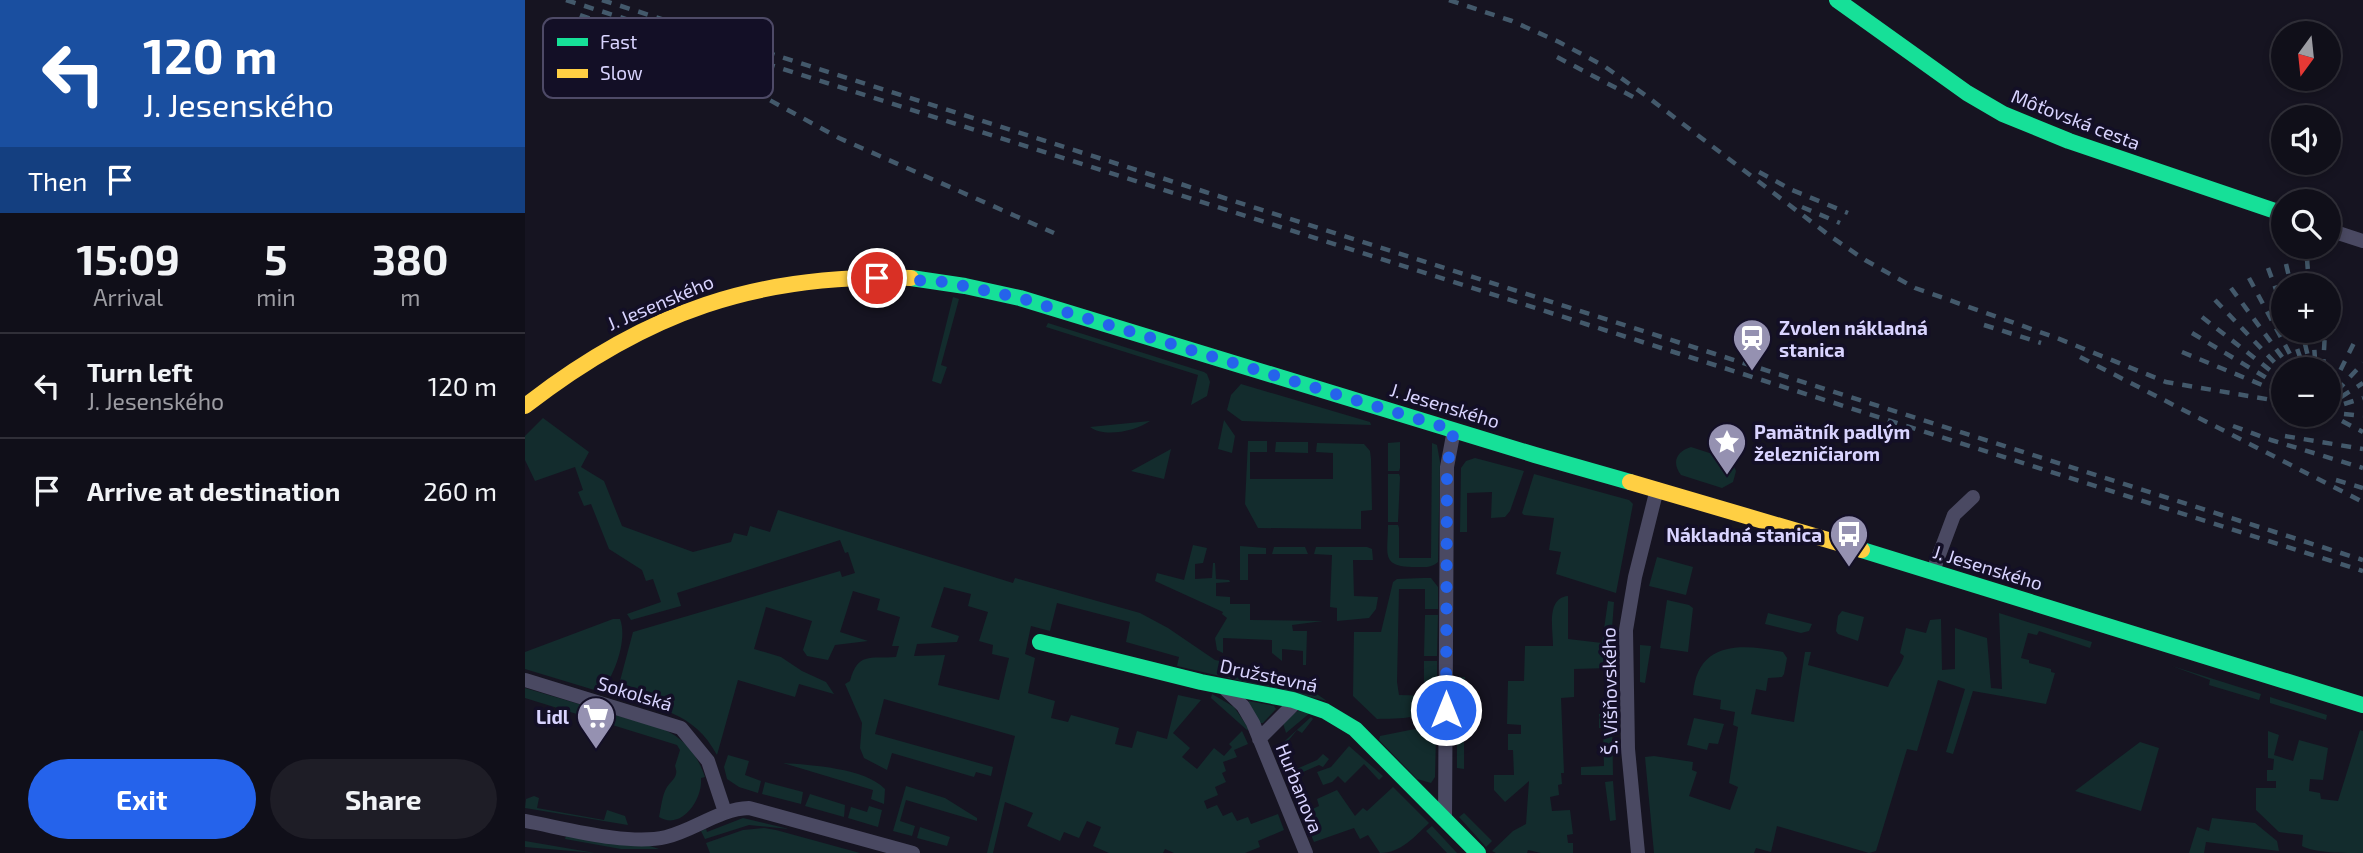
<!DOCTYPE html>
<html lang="en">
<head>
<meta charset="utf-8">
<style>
	body { margin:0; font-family:"Exo 2",sans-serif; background:#1e1d26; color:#f1f3f6; height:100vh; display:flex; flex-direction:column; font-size:26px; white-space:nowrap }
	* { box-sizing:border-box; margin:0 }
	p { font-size:23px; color:#9c9ca2 }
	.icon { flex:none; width:38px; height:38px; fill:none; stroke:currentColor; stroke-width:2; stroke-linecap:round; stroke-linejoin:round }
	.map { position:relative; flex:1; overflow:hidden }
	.side { display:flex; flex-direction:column; background:#100f19; width:525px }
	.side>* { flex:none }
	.hud { background:#1a4fa0; color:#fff; overflow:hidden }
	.needle { width:46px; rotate:195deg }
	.buttons { position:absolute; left:1746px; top:21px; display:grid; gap:14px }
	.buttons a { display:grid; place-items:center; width:70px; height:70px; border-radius:50%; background:#100f19; box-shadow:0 4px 10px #0003,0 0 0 2px #302f38; font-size:35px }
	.pin { position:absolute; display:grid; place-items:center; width:60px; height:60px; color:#fff; margin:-30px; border:4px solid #fff; border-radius:50%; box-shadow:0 2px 7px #0007 }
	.me { position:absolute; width:77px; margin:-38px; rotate:0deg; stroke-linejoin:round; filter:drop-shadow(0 0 5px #0008) }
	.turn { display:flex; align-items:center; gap:24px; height:147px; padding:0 28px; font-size:32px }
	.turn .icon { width:91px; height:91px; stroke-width:2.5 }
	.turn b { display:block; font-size:49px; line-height:60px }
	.then { display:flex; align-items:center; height:66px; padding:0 28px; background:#0003; gap:14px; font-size:26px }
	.eta { display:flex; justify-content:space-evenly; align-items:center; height:119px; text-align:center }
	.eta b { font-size:42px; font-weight:700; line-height:49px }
	.primary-button { display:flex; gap:14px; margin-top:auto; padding:14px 28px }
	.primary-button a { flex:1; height:80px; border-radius:42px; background:#2563eb; color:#fff; font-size:28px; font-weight:700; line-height:80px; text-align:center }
	.primary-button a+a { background:#1e1d26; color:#f1f3f6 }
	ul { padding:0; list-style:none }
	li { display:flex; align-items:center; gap:21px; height:105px; padding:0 28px; border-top:2px solid #302f38 }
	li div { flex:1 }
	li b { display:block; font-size:26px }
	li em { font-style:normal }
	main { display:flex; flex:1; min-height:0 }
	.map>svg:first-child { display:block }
</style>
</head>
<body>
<main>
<section class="side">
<div class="hud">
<div class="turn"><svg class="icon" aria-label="left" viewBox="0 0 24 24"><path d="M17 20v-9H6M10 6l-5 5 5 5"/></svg><div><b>120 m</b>J. Jesenského</div></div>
<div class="then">Then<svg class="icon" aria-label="arrive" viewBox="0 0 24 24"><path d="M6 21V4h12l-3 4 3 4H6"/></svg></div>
</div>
<div class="eta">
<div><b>15:09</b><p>Arrival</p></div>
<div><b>5</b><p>min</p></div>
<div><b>380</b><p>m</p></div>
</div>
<ul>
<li><svg class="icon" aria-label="left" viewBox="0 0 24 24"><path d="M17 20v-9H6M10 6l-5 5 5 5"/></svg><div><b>Turn left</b><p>J. Jesenského</p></div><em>120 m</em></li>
<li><svg class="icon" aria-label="arrive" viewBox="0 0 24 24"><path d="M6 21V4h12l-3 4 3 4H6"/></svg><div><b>Arrive at destination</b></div><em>260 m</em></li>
</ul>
<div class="primary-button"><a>Exit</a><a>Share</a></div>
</section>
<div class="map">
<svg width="1838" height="853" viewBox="0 0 1838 853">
	<rect width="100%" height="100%" fill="#161421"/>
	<path fill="#132c2d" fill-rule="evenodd" d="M428,297L434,299L416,365L422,367L416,384L407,381Z
		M523,323L679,372L682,374L685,382L682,396L666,405L673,375L521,327Z
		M716,384L845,422L846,425L717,421L702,410L706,395Z
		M18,418L64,452L56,467L79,481L97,526L168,552L206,542L209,533L222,536L225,526L245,532L253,510L488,583L490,578L615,613L643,628L690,660L744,671L786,690L802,701L652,666L654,657L601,642L605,622L532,603L525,631L506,626L500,654L510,658L503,693L530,701L526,718L543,722L546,715L594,728L590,744L607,748L612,731L642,739L653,695L676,700L648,733L665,748L657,757L672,769L689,748L699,756L707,747L704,744L717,731L723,744L709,750L712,757L698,762L701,771L697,773L701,782L690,787L693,795L679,801L682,809L692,805L698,816L707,812L712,821L723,817L726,824L753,814L759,830L733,841L735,847L720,853H649L640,849L638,853H584L568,846L576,827L562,821L554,838L539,832L535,841L502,826L508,813L480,802L468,853H462L490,736L359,699L350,734L468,767L466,776L451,772L449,777L367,753L362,770L339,758L335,748L337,723L320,684L325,681C333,652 344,659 371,657L374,646H367L375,617L352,610L355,599L328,591L315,632L343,641L310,645L303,660L282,656L278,650L287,621L241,607L229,649L256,657L277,671L301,682L309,694L274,684L270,697L213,680L192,755C169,712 133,708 91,696L108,632L315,571L317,577L330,573L323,552L320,553L315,540L152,593L156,606L106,620L102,614L136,602L128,579L121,581L117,570L84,549L66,504L59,506L53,492L58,490L50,467L10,481L0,460V436ZM419,587L446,594L443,606L463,612L454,641L468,645L467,654L484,658L474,700L413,685L420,655L389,656L392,644L432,642L434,636L406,627Z
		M699,420L710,436L707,453L693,449Z
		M625,421C611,431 579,438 565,427Z
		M723,441H742V452H725V479H808V453L791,452L792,443L839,444L845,451L846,459L847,510L836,511V529L733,528L720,504Z
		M751,442H783V453L750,452Z
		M875,442V468L874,471H863V443Z
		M907,443L912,445L915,462L913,562C906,568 900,567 891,567C855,567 863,555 863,525H873L874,528V558H906Z
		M1166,447L1206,460L1211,471L1208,482L1197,488L1156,475C1146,462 1152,451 1166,447Z
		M646,449L639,479L606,471Z
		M950,458L999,471L985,511L980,517L966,518L967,492L942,493V532H935L936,468L941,461Z
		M863,474H874L875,477L873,522H863Z
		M1009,474L1104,500L1108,504L1091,593L1031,574L1036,552L1024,550L1029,518L999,515L997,513Z
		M668,545L682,548L678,563L670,564V579L687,578L688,563H690L691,579L704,580L705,582L691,583V596L705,597V604H725V620L798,621L767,625L768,631H782L781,665H778V651L757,649V661L747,653V640L698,638V653L692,650L690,638L702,618L697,614L698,612L630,581L632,573L659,580Z
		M715,546L741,548V554H723V580H715Z
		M749,547H780L783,554H747Z
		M791,547H842L847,549L848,560H828L829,596L853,597L851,609L844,618L812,621V608L805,607L807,555L789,554Z
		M1132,557L1168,567L1161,595L1124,586Z
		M898,578H906L913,587V609H900V589H874L872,682L874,695L912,696C909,721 872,718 852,719L828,696L829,632H856L868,582L872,579Z
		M1043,596V639L1077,643L1083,601L1089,602L1084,668L1049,669V697L1036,698L1039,773H1036L1037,784L1033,785L1034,795L1025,797L1027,811L1045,810L1048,834L1042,835L1043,843H1048V853H1016L1003,850L1002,853H971L967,851L988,831L1001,824L1004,781L980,802L969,790V775H989L988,750H983V734H996V725L982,724L983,681H999L1000,646H1028C1028,629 1021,598 1043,596Z
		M1142,600L1164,605L1168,608L1163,652L1135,648Z
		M1317,611L1339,617L1333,641L1313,634L1311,631L1313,616Z
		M1243,613L1287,624L1284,631L1276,633L1240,624Z
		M1474,613L1567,642L1565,648L1514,631L1512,635L1503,633L1496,658L1504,660V663L1526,669V672L1530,673L1521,704L1448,691L1428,754L1421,752L1440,689L1413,680L1392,751L1382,749L1351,851L1344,853L1252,826L1246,852L1231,848L1229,853H1129L1120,757L1129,756L1168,762L1167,770L1172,772L1164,796L1205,810L1213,787L1204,783L1213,727L1208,725L1210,712L1195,709L1196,700L1168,695C1172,640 1217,644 1258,652L1262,658L1259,674L1257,677L1243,678L1241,691L1231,689L1226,714L1269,722L1280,652H1286L1283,665L1363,687C1367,675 1375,669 1379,656L1375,653L1381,628L1401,633L1405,620L1416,619L1417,670L1430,669V628L1462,638L1466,688L1477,689Z
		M900,615H913L912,656H899Z
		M88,619H95C103,640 89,676 76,692L0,669V652Z
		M1115,645L1126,646L1120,683L1115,682Z
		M899,661H912V683L899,682Z
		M1647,666L1736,694L1734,700L1684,685L1685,680Z
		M933,677H940V718L933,717Z
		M0,688L138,729C160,739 172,754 180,777L176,778C178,799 157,831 134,817C136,808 137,795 142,787C148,779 154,776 150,766L155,750L152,745L0,698Z
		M687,694L709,707L724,729L722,730L686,698Z
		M1745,697L1802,715L1801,720L1745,703Z
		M724,701L749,706L751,709L738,723H734L723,706Z
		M773,711L786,712L761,733L757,720Z
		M1074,714H1087L1088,775H1056V767L1079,766L1078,728H1074Z
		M786,717L788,719L777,733L772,730L755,751L762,765L757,767L750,750Z
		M1169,718L1199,724L1193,744L1184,743L1182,750L1162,745Z
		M895,728L906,730L911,735L910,777L906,783L892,779L854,740L855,736Z
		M932,728H939V769L932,768Z
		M1835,730L1838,731V853C1820,853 1789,853 1777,846L1778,835L1754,832L1731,810V788H1751V781H1742V770H1748L1749,759L1743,758V731L1754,735L1749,755L1768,761L1774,740L1803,748L1798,780L1785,779L1784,791L1795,793L1796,799L1813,801Z
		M1615,742L1634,748L1616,811L1550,791Z
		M824,746L858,776L854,780L839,764L820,783L813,776L807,782L798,785L792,772L806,767Z
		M798,754L804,759L798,767L794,765L762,779L760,774L792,760Z
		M203,755L224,761L220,775L236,781L233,793L214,787L202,779L199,767Z
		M258,763C286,765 340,768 360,789L359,804L346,799L348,790Z
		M1088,781L1091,820L1085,821L1080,782Z
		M240,782L278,792L276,804L237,794Z
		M381,786L420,798L452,818V821L381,800L375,821L390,826L387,836L368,831Z
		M868,787L904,823C889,837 876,853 855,853L843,835L835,839L829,828L789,842L777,814L794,806L792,799L812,790L830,816L838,808L842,811Z
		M285,794L320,805L319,817L280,806Z
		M9,796L14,798L12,808L79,820L82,810L100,816L103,825L0,808L1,799Z
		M344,806L357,810L353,827L323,818L326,807L342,812Z
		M939,813L967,841L961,847L934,817Z
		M218,818L264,829L224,825L180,839L176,831L181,829L182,832Z
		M1687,818L1730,823L1752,841L1754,851L1681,842L1679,853H1664L1672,827L1684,831Z
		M907,826L932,853H922L901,831Z
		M395,827L425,837L422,846L392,838Z
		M239,828L251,830L335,853H185L181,843L218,830Z
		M41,836L88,844L125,846L134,849H96L40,839Z
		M0,841L70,853L0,847Z"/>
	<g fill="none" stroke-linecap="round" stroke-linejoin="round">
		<path stroke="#4a4962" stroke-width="14" d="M1804,230L1838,241
			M1408,571L1429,515L1448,497
			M0,680L156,728L183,761L200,812
			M698,687L718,706L728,723L781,853
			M734,739L771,702
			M920,820L922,467L929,430
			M0,821C39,828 103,846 141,837C170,830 194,809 224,808L388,853
			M1113,853L1103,749L1101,630L1110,577L1132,489"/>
		<path stroke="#16e098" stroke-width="16" d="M1312,0L1442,93L1478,114L1544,141L1759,214
			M386,278L440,286L495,298L1010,455L1105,482
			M1337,550L1838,705
			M515,642L676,682L768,700L800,711L830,729L953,853"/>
		<path stroke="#ffcf43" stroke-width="16" d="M0,406C121,312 232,273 386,278
			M1105,482L1337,550"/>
		<path stroke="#43596b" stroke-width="4.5" stroke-dasharray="10 9" stroke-linecap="butt" d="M41,0L1838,571
			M77,0L1838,560
			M924,0L987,21L1034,42L1079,66L1120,95L1305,236L1340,260L1390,288L1532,338L1641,382L1759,402
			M55,15L124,40L177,63L314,138L529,233
			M1032,57L1114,100
			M1234,172L1267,190L1323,213
			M1277,207L1315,223
			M1782,259L1784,285
			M1761,264L1766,285
			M1743,268L1759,311
			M1724,278L1773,369
			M1706,288L1760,361
			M1690,300L1753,366
			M1677,317L1759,381
			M1459,325L1516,343
			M1766,331L1775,357
			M1788,331L1790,359
			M1667,333L1745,380
			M1780,344L1786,369
			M1657,352L1759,394
			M1555,357L1838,502
			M1798,369L1800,331
			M1807,387L1831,339
			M1812,391L1838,363
			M1816,397L1838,383
			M1819,404L1838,398
			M1819,414L1838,416
			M1817,421L1838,432
			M1708,426L1746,440L1838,468
			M1760,436L1838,449
			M1811,480L1838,488"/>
	</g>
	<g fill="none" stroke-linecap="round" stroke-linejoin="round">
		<path stroke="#2563eb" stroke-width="12" stroke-dasharray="0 21.6" d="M352,278L420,282L495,298L929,430L922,467L921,710"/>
	</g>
	<defs>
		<g id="station-pin" transform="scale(2.0125)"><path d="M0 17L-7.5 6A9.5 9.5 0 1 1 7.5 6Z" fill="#9591b1" stroke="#130f26"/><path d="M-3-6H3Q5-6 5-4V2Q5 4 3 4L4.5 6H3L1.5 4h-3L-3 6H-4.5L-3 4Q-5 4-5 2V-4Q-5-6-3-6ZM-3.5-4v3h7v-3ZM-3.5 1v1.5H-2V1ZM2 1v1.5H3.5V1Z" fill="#fff"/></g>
		<g id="sight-pin" transform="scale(2.0125)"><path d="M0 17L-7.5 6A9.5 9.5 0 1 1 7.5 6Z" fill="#9591b1" stroke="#130f26"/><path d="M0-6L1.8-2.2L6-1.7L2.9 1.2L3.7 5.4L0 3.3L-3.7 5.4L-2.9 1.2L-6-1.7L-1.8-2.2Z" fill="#fff"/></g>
		<g id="bus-pin" transform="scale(2.0125)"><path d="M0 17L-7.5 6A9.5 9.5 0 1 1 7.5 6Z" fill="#9591b1" stroke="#130f26"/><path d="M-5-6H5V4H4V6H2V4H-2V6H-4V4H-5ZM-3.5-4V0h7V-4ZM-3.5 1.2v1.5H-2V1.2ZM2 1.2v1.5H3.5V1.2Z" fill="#fff"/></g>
		<g id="supermarket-pin" transform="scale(2.0125)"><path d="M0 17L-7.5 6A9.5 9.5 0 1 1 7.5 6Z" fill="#9591b1" stroke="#130f26"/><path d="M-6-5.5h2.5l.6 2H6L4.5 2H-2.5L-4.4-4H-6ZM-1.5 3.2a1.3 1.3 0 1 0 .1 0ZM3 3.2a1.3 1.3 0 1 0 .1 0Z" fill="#fff"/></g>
	</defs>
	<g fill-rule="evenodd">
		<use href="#station-pin" x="1227" y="338"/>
		<use href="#sight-pin" x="1202" y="442"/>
		<use href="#bus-pin" x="1324" y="534"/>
		<use href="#supermarket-pin" x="71" y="716"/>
	</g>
	<g text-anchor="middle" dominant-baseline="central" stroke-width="7" stroke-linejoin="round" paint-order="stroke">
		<g font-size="19" fill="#d9d4ff" stroke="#130f26">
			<text transform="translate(1551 119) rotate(21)">Môťovská cesta</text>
			<text transform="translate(135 302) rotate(-23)">J. Jesenského</text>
			<text transform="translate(920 405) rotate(17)">J. Jesenského</text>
			<text transform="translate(1463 567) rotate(17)">J. Jesenského</text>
			<text transform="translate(744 675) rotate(12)">Družstevná</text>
			<text transform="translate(1084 691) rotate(-91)">Š. Višňovského</text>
			<text transform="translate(110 693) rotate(17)">Sokolská</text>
			<text transform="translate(775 788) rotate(68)">Hurbanova</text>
		</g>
		<g font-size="19" font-weight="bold" fill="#d9d4ff" stroke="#130f26" text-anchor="start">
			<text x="1254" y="327">Zvolen nákladná<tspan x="1254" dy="22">stanica</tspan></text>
			<text x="1229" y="431">Pamätník padlým<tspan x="1229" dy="22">železničiarom</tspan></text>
			<text x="1297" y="534" text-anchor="end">Nákladná stanica</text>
			<text x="44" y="716" text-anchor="end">Lidl</text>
		</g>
	</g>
	<rect x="18" y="18" width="230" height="80" rx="10" fill="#130f26" stroke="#4e4a67" stroke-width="2"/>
	<rect x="32" y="38" width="31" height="8" fill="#16e098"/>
	<rect x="32" y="69" width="31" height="9" fill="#ffcf43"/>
	<g font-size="19" fill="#d9d4ff">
		<text x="75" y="49">Fast</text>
		<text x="75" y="80">Slow</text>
	</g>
</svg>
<div class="buttons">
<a><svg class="needle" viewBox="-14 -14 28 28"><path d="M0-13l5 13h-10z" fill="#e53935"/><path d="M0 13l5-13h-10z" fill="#9c9ca2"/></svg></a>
<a><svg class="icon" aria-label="sound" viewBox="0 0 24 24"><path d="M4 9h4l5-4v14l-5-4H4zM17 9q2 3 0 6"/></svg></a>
<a><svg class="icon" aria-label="search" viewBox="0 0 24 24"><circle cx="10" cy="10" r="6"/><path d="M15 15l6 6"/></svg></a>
<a>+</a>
<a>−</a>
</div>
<div class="pin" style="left:352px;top:278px;background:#d93025"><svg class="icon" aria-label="arrive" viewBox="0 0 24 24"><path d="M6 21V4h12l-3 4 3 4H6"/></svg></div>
<svg class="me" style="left:921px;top:710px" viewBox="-20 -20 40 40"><circle r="17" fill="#2563eb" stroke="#fff" stroke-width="3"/><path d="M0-11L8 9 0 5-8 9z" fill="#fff"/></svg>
</div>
</main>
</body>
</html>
